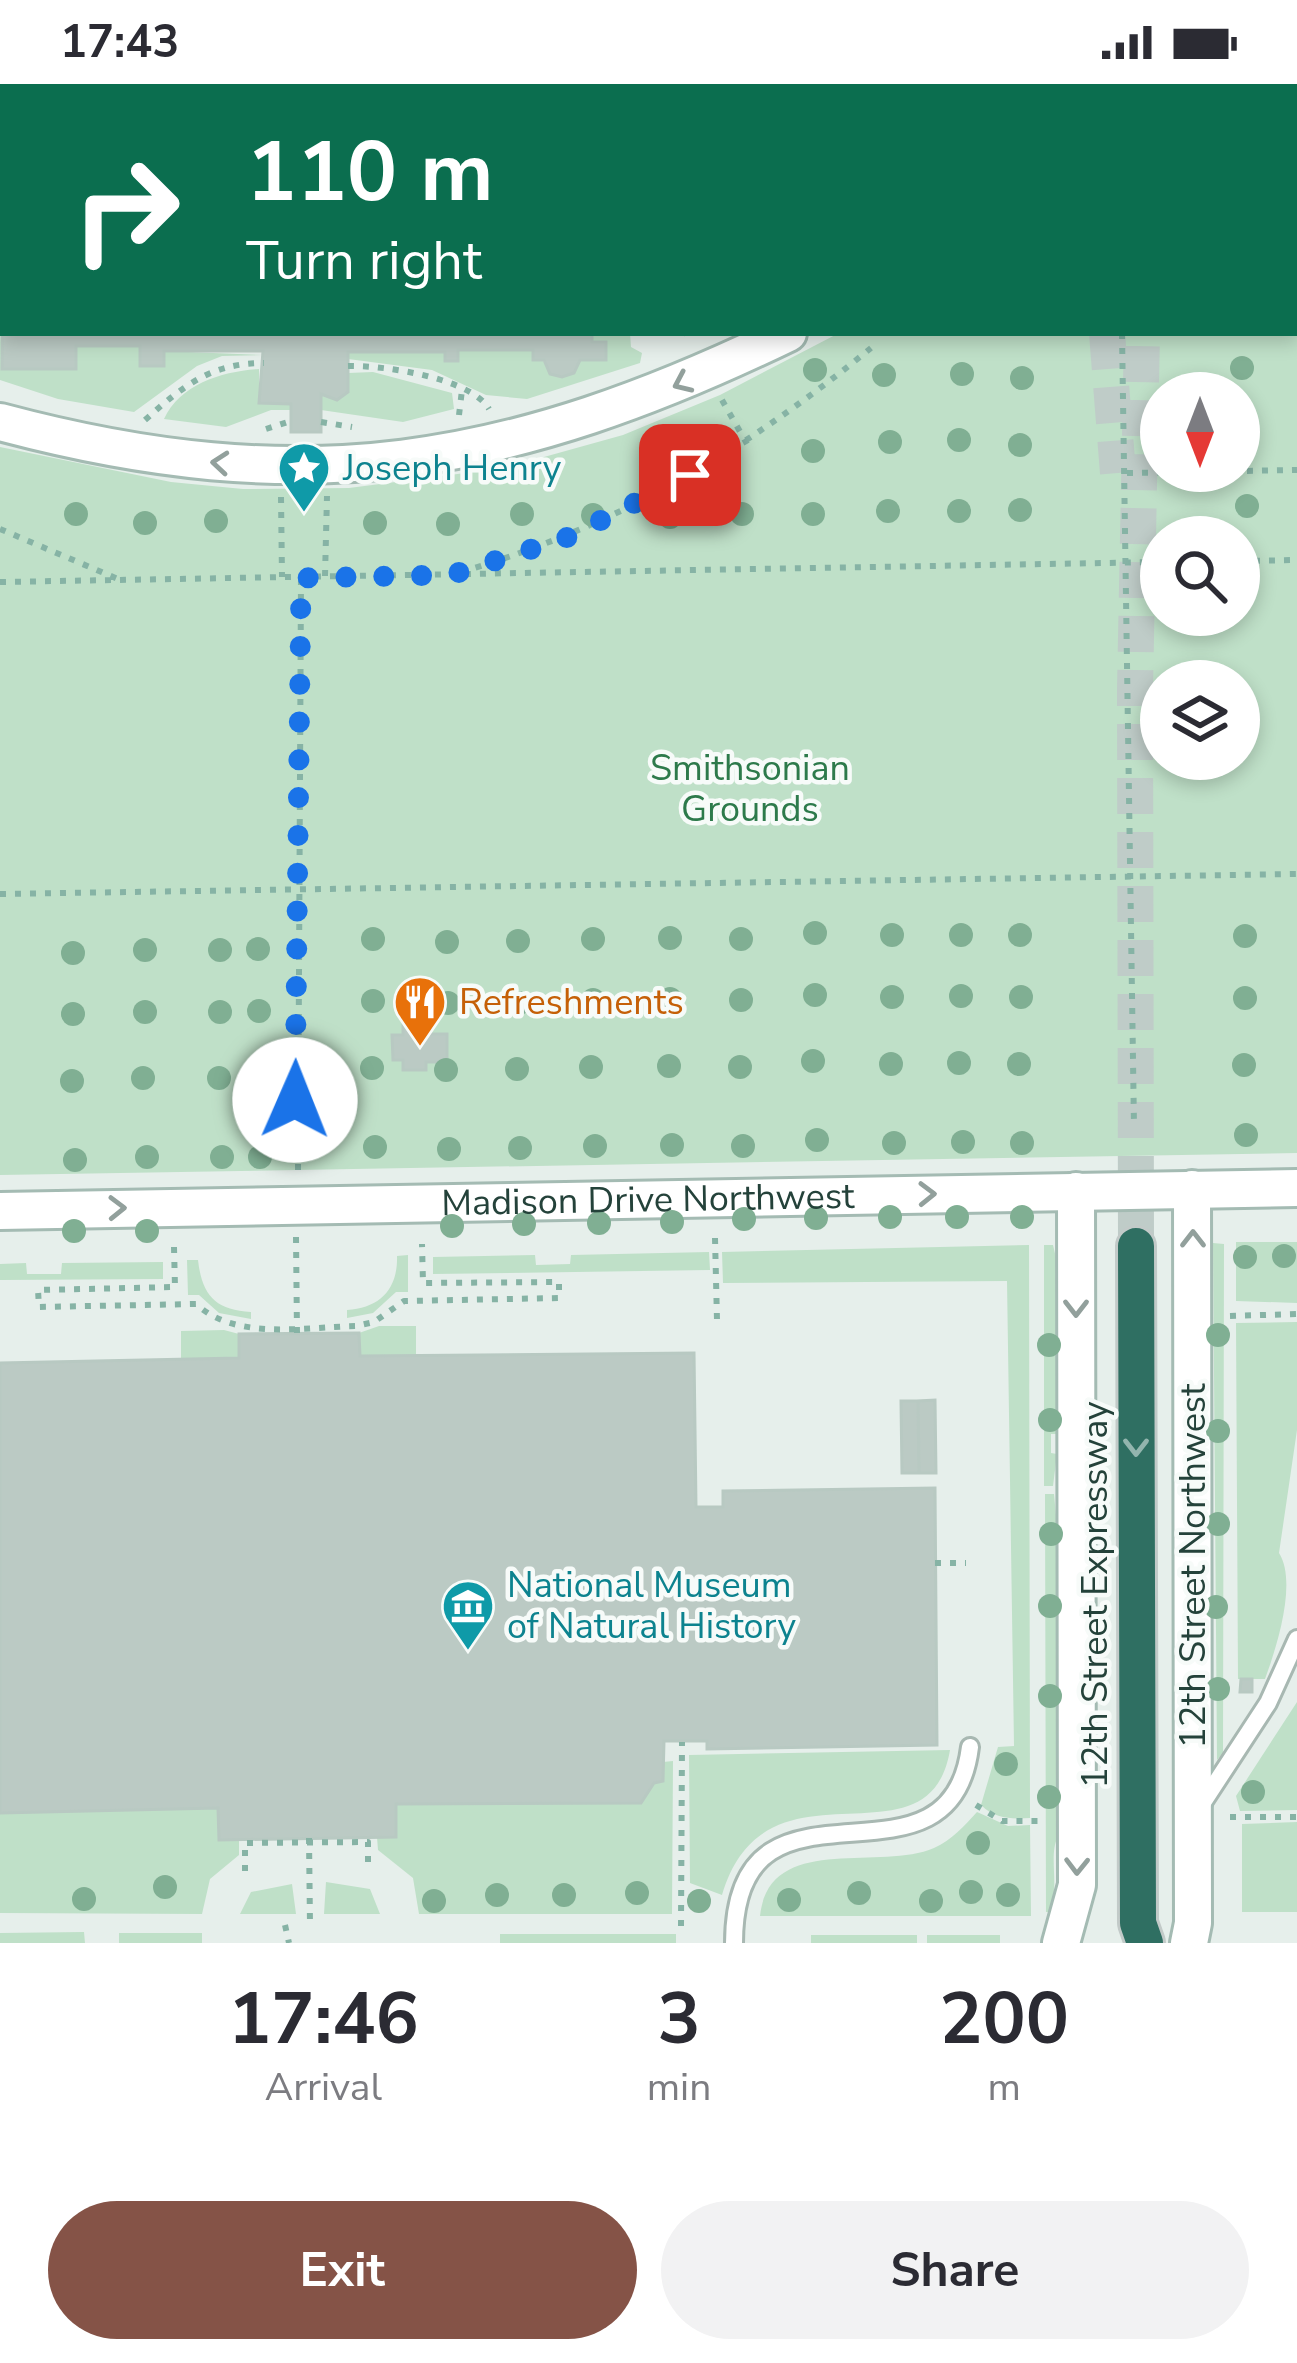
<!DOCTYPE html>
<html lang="en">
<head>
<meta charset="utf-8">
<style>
	body { margin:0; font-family:"Nunito Sans",sans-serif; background:#f2f2f3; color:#2b2b33; height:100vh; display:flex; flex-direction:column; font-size:45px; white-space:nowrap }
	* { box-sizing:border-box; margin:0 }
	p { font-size:39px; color:#7c7c81 }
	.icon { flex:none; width:66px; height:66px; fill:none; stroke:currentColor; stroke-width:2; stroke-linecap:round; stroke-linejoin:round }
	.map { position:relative; height:1859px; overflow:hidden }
	.side { display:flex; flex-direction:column; background:#fff; flex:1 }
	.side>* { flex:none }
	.banner { position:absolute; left:0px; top:0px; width:1299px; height:252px; box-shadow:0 6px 18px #0003; background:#0b6e4f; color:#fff; overflow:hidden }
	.needle { width:78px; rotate:180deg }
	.tools { position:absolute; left:1140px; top:288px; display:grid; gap:24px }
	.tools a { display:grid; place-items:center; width:120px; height:120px; border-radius:50%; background:#fff; box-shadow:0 6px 18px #0003; font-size:60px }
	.pin { position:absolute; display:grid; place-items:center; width:102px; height:102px; color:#fff; margin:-51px; border-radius:24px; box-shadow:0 6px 18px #0006 }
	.me { position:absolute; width:132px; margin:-66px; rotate:1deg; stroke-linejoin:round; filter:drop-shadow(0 0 9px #0008) }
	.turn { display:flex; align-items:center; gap:42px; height:252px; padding:0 48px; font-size:54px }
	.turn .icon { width:156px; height:156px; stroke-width:2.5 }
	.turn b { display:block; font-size:84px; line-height:102px }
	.eta { display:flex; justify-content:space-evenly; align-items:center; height:204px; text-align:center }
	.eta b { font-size:72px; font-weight:700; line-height:84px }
	.action { display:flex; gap:24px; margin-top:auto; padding:24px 48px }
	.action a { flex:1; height:138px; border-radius:72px; background:#855347; color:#fff; font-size:48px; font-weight:700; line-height:138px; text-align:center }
	.action a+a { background:#f2f2f3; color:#2b2b33 }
	.status { display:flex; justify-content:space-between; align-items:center; height:84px; padding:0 60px; background:#fff; direction:ltr }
	.status svg { height:33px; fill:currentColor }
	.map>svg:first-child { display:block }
</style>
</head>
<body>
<div class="status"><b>17:43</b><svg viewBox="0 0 49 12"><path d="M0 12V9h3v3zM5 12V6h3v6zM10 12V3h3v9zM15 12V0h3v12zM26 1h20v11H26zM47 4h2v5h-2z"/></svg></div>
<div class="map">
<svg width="1297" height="1859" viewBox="0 0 1297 1859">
	<rect width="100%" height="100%" fill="#e6efeb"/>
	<path fill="#bfe0c8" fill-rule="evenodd" d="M0,0H695V3H3L0,209Z
		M1297,196V1069L0,1091V363L171,398L243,405L349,404L504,384L623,351L720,311L839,249H1296ZM1161,309H1239V387H1161ZM1161,453H1239V531H1161ZM1161,597H1239V675H1161Z
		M0,245L3,285H75L76,262H140L141,282H164V267L263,271L222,272L197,282L134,328L58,315L0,296Z
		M592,249H630L631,263L642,269L640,279L527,315L486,311L432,286L348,275V268H445V277H457L458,266H533C549,280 550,298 574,289L580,276H606V258H592Z
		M259,285V319L291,320V326H271L226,343L164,335C180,300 223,287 259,285Z
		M373,288L452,309L454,325L403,338L321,326V310L337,316L348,308V289Z
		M1236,1158H1297V1219L1236,1217Z
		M1213,1159L1224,1160L1223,1669L1217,1676Z
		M1029,1161L1030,1734C1011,1735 995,1735 981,1721L998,1663L1014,1662L1007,1197L723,1199L722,1168Z
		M1044,1161H1053L1057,1178V1350H1051V1369L1057,1370L1053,1402H1044Z
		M709,1168L710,1186L433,1190V1173L535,1171L536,1181L570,1180L571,1171Z
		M408,1171V1208H396L373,1229L347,1234V1226C380,1224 398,1205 397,1172Z
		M187,1176H198C202,1211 215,1226 251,1228V1235L219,1229L199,1211H188Z
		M163,1178V1195L0,1196V1180L26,1179L27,1190H61L62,1179Z
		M1297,1238V1346L1279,1469C1297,1497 1278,1560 1265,1595H1238L1236,1239Z
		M379,1242H416V1272H360L359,1249Z
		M224,1246L239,1250V1274H181V1247Z
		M1045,1410H1054L1057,1442L1058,1752C1048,1773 1060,1800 1050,1828H1046Z
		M1297,1618V1726L1240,1727L1236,1712Z
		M950,1666C929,1791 766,1663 722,1811L690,1799L689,1671Z
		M673,1677L672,1830H419L413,1794L378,1766L377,1753L396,1752V1720L641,1719L654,1699L663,1697V1678Z
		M218,1724L219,1755H239V1771L210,1795L202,1830L0,1829V1729Z
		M977,1728L1008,1742L1030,1741L1031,1832H760C769,1748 878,1788 934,1764C952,1756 964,1742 977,1728Z
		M1297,1738V1828H1242V1740Z
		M326,1798L370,1805L380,1830H324Z
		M292,1800L296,1830H240L251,1808Z
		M84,1848L85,1859H0V1849Z
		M202,1849V1859H119V1849Z
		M500,1850H676V1859H500Z
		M811,1851H917V1859H811Z
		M927,1851H1000V1859H927Z"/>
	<path fill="#bbcac4" stroke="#b8c9c2" stroke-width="3" d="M695,0H1016V3H695Z
		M3,170V249H592V258H606V276H580L574,289L562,293L550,290L544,276H533V266H458V277H445V268H348V308L337,316L321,310V348H291V320L259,319L263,267H164V282H140V262H76V285H2Z
		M403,941H428V950H447V978H426V986H403V976H393L392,951H403Z
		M359,1249L360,1272L694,1269L696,1423H723V1407L935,1404L937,1661L707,1665V1657H664L663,1697L654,1699L641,1719L396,1720V1753L219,1756L218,1724L0,1729V1279L239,1274V1250Z
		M935,1316L936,1389H919L918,1317Z
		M901,1317H918L919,1389H902Z
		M1241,1595H1252V1608H1240Z"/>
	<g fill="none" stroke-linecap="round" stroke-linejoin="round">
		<path stroke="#bfccc8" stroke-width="36" stroke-dasharray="36 18" stroke-linecap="butt" d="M1107,249L1118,389
			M1136,1162L1135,605L1142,249"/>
		<g stroke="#a8b8b2" stroke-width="22">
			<path id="lane" d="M1198,1726L1268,1619L1297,1555
				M734,1859C734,1665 950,1826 970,1663"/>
		</g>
		<g stroke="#a4bbb3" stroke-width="42">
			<g id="secondary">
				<path d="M1191,0V3"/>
				<path d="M1296,175H1297"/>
				<path d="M0,338C303,419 509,384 788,249"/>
				<path id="s1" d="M0,1127L1297,1104"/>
				<path d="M1061,1859L1077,1801L1076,1107"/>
				<path d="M1189,1859L1193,1839L1192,1105"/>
			</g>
		</g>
		<g stroke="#c2cac8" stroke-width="42">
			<path id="highway" d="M1144,0V3
				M1098,3V0
				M1136,1162L1138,1839L1145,1859"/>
		</g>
		<path stroke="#86b3a5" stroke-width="6" stroke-dasharray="6 9" stroke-linecap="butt" d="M249,0V3
			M359,3V0
			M663,3L664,0
			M1228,3L1278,1
			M1296,4L1297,1
			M1296,19L1297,20
			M1296,30L1297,28
			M1296,50L1297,49
			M0,122L3,120
			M686,249L687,251
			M1122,249L1134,1042
			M348,282C383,281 471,294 489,325
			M722,316L747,360
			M459,331L462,306
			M145,336C183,302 211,279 264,279
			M321,338L352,343
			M266,345L291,337
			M1127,389L1297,386
			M281,413L282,493
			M0,445L118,495
			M1239,477L1297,476
			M461,488C618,442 745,367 871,264
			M325,492L327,412
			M0,498L1161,478
			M0,810L1297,790
			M298,1086L301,494
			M296,1153L297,1250
			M715,1154L717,1236
			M174,1163L175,1203L38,1206L39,1223L196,1220C236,1257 305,1243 356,1242L374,1238L404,1217L559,1214V1198L423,1199L422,1160
			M1230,1232L1297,1230
			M935,1479H966
			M976,1721L1002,1737H1038
			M1230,1733H1297
			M309,1754L310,1841
			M245,1787V1759L368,1758V1784
			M285,1841L289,1859
			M681,1842L682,1658"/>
		<use href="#lane" stroke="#fff" stroke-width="16"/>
		<use href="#secondary" stroke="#fff" stroke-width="36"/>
		<use href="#highway" stroke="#2f6f62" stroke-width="36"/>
	</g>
	<g fill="#80af93">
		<circle cx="1242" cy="284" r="12"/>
		<circle cx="815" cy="286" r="12"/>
		<circle cx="962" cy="290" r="12"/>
		<circle cx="884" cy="291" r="12"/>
		<circle cx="1022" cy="294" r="12"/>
		<circle cx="959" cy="356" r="12"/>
		<circle cx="890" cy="358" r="12"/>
		<circle cx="1020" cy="361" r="12"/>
		<circle cx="669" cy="365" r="12"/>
		<circle cx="813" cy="367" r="12"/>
		<circle cx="1247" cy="422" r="12"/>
		<circle cx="1020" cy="426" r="12"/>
		<circle cx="888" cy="427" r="12"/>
		<circle cx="959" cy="427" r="12"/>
		<circle cx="76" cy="430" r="12"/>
		<circle cx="522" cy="430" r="12"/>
		<circle cx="742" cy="430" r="12"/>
		<circle cx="813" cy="430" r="12"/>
		<circle cx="593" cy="431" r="12"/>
		<circle cx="670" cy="433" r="12"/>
		<circle cx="216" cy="437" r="12"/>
		<circle cx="145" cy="439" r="12"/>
		<circle cx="375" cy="439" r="12"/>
		<circle cx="448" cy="440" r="12"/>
		<circle cx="815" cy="849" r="12"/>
		<circle cx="892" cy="851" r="12"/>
		<circle cx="961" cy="851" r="12"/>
		<circle cx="1020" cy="851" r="12"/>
		<circle cx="1245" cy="852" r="12"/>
		<circle cx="670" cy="854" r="12"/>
		<circle cx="373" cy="855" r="12"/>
		<circle cx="593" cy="855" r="12"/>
		<circle cx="741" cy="855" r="12"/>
		<circle cx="518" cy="857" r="12"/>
		<circle cx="447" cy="858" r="12"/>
		<circle cx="258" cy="865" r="12"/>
		<circle cx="145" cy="866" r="12"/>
		<circle cx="220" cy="866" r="12"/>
		<circle cx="73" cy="869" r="12"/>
		<circle cx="815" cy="911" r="12"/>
		<circle cx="961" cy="912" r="12"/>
		<circle cx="892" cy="913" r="12"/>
		<circle cx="1021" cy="913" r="12"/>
		<circle cx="1245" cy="914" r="12"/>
		<circle cx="670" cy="915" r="12"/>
		<circle cx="593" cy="916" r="12"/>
		<circle cx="741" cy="916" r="12"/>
		<circle cx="373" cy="917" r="12"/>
		<circle cx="448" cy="919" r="12"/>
		<circle cx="519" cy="919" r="12"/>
		<circle cx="259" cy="927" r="12"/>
		<circle cx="145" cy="928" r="12"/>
		<circle cx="220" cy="928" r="12"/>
		<circle cx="73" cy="930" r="12"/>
		<circle cx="813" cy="977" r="12"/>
		<circle cx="959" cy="979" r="12"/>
		<circle cx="891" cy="980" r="12"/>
		<circle cx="1019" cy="980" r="12"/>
		<circle cx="1244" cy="981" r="12"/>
		<circle cx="669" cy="982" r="12"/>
		<circle cx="591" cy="983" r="12"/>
		<circle cx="740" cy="983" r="12"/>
		<circle cx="372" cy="984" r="12"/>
		<circle cx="517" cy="985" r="12"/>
		<circle cx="446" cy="986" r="12"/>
		<circle cx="257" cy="993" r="12"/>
		<circle cx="143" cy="994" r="12"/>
		<circle cx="219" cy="994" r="12"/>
		<circle cx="72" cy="997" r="12"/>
		<circle cx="1246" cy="1051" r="12"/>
		<circle cx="817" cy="1056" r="12"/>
		<circle cx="963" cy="1058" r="12"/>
		<circle cx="894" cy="1059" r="12"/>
		<circle cx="1022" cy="1059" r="12"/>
		<circle cx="672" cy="1061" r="12"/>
		<circle cx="595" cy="1062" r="12"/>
		<circle cx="743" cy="1062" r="12"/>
		<circle cx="375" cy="1063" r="12"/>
		<circle cx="520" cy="1064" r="12"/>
		<circle cx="449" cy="1065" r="12"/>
		<circle cx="147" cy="1073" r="12"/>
		<circle cx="222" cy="1073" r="12"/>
		<circle cx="260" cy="1073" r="12"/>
		<circle cx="75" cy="1076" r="12"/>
		<circle cx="890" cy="1133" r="12"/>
		<circle cx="957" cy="1133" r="12"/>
		<circle cx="1022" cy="1133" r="12"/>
		<circle cx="816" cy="1134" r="12"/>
		<circle cx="744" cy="1135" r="12"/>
		<circle cx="672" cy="1138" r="12"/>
		<circle cx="599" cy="1139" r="12"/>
		<circle cx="524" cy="1140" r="12"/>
		<circle cx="452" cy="1142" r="12"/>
		<circle cx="74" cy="1147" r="12"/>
		<circle cx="147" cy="1147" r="12"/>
		<circle cx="1284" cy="1172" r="12"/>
		<circle cx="1245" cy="1173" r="12"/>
		<circle cx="1218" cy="1251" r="12"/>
		<circle cx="1049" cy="1261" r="12"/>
		<circle cx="1050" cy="1336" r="12"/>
		<circle cx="1218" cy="1347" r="12"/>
		<circle cx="1218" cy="1440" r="12"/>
		<circle cx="1051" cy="1450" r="12"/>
		<circle cx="1050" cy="1522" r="12"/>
		<circle cx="1216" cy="1523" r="12"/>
		<circle cx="1218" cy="1605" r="12"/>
		<circle cx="1050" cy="1612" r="12"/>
		<circle cx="1006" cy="1680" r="12"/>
		<circle cx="1253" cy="1708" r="12"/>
		<circle cx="1049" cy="1713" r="12"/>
		<circle cx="978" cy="1759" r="12"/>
		<circle cx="165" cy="1803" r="12"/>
		<circle cx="971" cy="1808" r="12"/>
		<circle cx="637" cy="1809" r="12"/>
		<circle cx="859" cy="1809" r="12"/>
		<circle cx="497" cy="1811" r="12"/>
		<circle cx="564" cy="1811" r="12"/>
		<circle cx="1008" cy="1811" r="12"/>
		<circle cx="84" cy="1815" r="12"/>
		<circle cx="789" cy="1816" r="12"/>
		<circle cx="434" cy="1817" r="12"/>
		<circle cx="699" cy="1817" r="12"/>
		<circle cx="931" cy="1817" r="12"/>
	</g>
	<defs><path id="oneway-chevron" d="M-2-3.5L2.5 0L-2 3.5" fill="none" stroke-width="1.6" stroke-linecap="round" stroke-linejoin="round" transform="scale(3)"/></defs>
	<g stroke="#92a09c">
		<use href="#oneway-chevron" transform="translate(682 299) rotate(156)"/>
		<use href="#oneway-chevron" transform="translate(220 379) rotate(-175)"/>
		<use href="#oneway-chevron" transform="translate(927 1110) rotate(-1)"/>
		<use href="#oneway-chevron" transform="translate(117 1124) rotate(-1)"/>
		<use href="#oneway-chevron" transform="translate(1193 1155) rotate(-90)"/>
		<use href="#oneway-chevron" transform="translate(1076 1224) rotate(90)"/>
		<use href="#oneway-chevron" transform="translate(1077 1782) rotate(91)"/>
	</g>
	<use stroke="#93b5ae" href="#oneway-chevron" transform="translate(1136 1363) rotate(90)"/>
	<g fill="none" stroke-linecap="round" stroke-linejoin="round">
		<path stroke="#1a73e8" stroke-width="21" stroke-dasharray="0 37.8" d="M295,1016L301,494L451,491L566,454L690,391"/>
	</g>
	<defs>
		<g id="sight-pin" transform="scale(2.7)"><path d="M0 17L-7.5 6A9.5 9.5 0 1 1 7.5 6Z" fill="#0f9aa8" stroke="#f7fbf9"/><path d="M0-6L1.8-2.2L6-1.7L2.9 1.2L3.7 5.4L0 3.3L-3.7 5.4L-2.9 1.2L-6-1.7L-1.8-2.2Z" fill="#fff"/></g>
		<g id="restaurant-pin" transform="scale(2.7)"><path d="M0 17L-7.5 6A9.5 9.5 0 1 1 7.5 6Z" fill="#e8710a" stroke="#f7fbf9"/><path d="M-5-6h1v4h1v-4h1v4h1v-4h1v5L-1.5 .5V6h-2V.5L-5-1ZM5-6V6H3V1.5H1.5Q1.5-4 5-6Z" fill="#fff"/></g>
		<g id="museum-pin" transform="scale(2.7)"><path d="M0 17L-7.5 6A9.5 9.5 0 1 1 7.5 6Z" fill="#0f9aa8" stroke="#f7fbf9"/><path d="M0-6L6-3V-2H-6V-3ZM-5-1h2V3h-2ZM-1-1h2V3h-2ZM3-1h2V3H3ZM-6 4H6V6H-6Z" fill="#fff"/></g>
	</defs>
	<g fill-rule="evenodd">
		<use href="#sight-pin" x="304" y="384"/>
		<use href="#restaurant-pin" x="420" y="918"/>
		<use href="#museum-pin" x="468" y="1522"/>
	</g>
	<g text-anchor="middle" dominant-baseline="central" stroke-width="9" stroke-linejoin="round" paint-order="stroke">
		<g font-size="36" fill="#0d838f" stroke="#f7fbf9" text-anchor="start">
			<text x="343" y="384">Joseph Henry</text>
			<text x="507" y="1501">National Museum<tspan x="507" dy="41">of Natural History</tspan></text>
		</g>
		<g font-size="36" fill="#2d7a4b" stroke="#f7fbf9">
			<text x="750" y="684">Smithsonian<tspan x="750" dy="41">Grounds</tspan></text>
		</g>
		<g font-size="36" fill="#c56008" stroke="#f7fbf9" text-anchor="start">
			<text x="459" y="918">Refreshments</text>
		</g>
		<g font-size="36" fill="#24423a" stroke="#f7fbf9">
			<text stroke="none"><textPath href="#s1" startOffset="648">Madison Drive Northwest</textPath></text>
			<text transform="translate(1193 1482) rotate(-90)">12th Street Northwest</text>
			<text transform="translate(1095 1511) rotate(-90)">12th Street Expressway</text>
		</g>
	</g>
</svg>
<div class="tools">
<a><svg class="needle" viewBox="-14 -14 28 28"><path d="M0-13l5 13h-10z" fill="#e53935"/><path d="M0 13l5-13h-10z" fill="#7c7c81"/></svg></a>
<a><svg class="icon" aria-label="search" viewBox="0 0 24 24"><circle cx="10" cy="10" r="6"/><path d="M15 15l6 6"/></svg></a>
<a><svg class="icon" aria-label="layers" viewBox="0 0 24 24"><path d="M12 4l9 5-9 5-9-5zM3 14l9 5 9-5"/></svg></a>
</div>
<div class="pin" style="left:690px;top:391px;background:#d93025"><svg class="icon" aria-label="arrive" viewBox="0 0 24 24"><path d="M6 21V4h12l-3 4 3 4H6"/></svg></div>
<svg class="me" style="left:295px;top:1016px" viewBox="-20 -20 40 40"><circle r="19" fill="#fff"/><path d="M0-13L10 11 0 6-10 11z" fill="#1a73e8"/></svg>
<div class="banner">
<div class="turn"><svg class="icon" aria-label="right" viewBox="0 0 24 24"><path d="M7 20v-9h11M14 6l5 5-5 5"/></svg><div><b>110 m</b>Turn right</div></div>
</div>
</div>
<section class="side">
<div class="eta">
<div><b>17:46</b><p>Arrival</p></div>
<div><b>3</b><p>min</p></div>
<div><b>200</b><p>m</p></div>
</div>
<div class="action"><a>Exit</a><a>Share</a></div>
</section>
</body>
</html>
